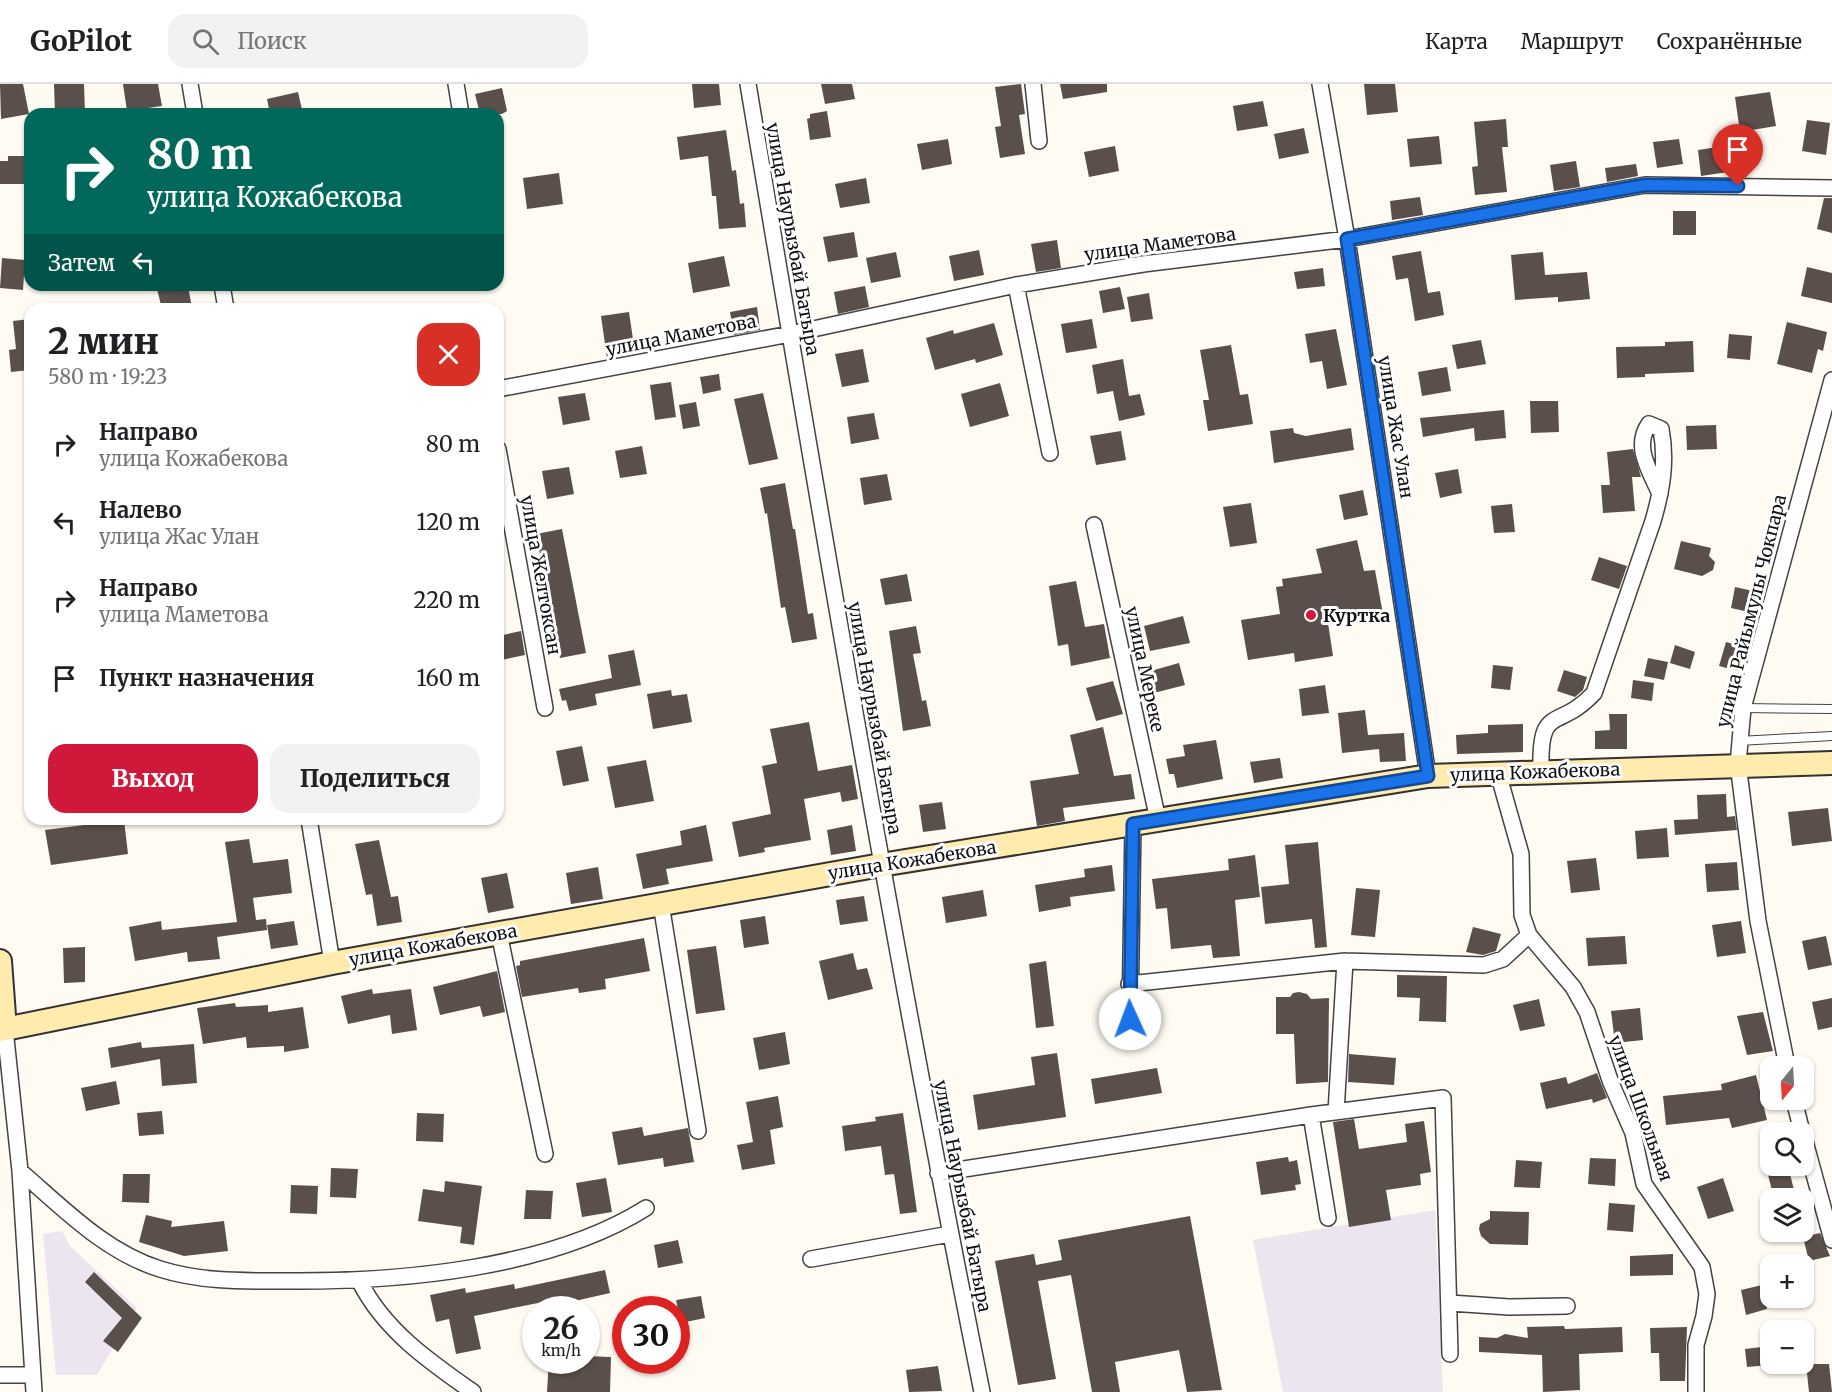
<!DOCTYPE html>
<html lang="ru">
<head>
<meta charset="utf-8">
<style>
	body { margin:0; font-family:Merriweather,serif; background:#f2f2f2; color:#202124; height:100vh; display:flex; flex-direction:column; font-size:22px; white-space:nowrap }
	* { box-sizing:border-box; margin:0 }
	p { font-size:20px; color:#757577 }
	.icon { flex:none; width:33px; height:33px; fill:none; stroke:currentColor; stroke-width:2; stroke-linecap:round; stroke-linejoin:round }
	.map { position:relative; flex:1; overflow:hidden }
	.details { position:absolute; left:24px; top:219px; width:480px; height:522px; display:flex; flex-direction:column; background:#fff; border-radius:18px; box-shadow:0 2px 4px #0004 }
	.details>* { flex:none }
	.guide { position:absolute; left:24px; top:24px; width:480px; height:183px; border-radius:18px; box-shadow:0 2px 4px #0004; background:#00695c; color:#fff; overflow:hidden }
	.needle { width:39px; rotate:198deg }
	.tools { position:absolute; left:1760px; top:972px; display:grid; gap:12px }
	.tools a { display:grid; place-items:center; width:54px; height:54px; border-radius:12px; background:#fff; box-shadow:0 2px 4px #0004; font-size:30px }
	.speed { position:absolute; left:522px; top:1212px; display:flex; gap:12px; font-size:30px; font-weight:700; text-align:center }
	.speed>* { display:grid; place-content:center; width:78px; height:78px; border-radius:50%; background:#fff; box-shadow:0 2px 4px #0004; line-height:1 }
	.speed small { font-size:15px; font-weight:400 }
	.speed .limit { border:9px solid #d22; background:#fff; color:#111 }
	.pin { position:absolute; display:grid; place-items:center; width:51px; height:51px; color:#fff; margin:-62px -26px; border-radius:50% 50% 50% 0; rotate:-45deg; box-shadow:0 0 6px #0007 }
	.pin .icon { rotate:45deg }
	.me { position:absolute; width:66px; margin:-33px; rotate:358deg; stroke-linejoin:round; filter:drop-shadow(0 0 4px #0008) }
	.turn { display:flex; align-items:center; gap:21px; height:126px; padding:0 24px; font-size:27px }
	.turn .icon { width:78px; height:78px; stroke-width:2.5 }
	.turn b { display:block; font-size:42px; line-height:51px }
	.then { display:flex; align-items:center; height:57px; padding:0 24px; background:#0003; gap:12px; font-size:22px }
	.round { display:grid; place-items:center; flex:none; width:63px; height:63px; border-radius:18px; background:#f2f2f2 }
	.summary { display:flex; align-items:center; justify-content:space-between; height:102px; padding:0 24px }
	h1 { font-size:36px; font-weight:800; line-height:45px }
	.button { display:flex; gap:12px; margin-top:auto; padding:12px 24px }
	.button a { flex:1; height:69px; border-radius:18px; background:#d0183a; color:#fff; font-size:24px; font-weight:800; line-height:69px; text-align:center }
	.button a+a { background:#f2f2f2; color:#202124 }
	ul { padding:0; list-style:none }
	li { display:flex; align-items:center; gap:18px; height:78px; padding:0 24px }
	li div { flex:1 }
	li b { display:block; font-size:22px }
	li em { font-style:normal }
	header { display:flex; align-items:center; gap:36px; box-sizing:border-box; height:84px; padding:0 30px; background:#fff; border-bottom:2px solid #e0e0e0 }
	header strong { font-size:28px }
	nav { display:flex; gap:33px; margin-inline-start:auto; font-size:21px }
	.search { width:420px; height:54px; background:#f2f2f2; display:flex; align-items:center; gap:15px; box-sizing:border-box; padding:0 21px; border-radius:18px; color:#757577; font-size:22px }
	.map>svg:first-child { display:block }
</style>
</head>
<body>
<header>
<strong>GoPilot</strong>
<div class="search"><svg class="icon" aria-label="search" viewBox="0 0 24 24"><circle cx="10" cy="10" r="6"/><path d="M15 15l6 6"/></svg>Поиск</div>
<nav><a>Карта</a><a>Маршрут</a><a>Сохранённые</a></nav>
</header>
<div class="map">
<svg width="1832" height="1308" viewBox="0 0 1832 1308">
	<rect width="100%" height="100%" fill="#fffbf3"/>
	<path fill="#ece4ef" d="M1435,1126L1443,1308H1283L1253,1156Z
		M62,1147L70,1162L137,1224L97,1291H56L43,1150Z"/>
	<path fill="#5a4f4b" d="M0,0H23L29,30L1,35Z
		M54,0H84L85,30H55Z
		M123,0H158L162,22L127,27Z
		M692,0H719L721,21L694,24Z
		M821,0H852L855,15L825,20Z
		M1021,0L1025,30L1019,31L1025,70L1000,74L995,43L1001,42L995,3Z
		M1060,0H1107V8L1063,15Z
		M1364,0H1395L1398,28L1367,31Z
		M502,4L507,27L502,30H480L475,10Z
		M298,8L303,30H270L267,15Z
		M1770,8L1776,42L1740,48L1735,13Z
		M1263,17L1268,42L1237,47L1233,22Z
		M827,27L831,53L810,56L807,35L810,34V30Z
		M1506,35L1508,63H1502L1507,108L1475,111L1472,83L1478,82L1474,38Z
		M1807,36L1830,39L1826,71L1802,67Z
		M1304,44L1309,69L1279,75L1274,50Z
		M726,46L732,87L736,86L740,120L744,119L746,143L719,145L716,112H712L708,72L680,76L677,53Z
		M1439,52L1442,80L1410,83L1407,55Z
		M948,55L952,80L922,86L917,60Z
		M1679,55L1683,80L1657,84L1653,58Z
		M1115,62L1119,87L1089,93L1084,68Z
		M1724,62L1728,88L1701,92L1698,66Z
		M8,72H30V100H0V77H8Z
		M1576,77L1580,103L1554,107L1550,81Z
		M1636,80L1638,92L1607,98L1605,84Z
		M559,89L563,120L527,125L523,94Z
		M866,94L870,119L840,124L835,100Z
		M1420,113L1423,131L1392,136L1390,117Z
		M1824,114H1832V149L1817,145Z
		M1673,127H1696V151H1673Z
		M854,148L858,173L828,178L823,153Z
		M1057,156L1061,184L1036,188L1031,160Z
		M979,166L984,191L954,197L949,172Z
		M1421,167L1428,209L1440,207L1444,231L1415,237L1408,194L1396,196L1392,172Z
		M896,168L901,193L871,199L866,174Z
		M1543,168L1545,191L1587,188L1590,215L1558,218V213L1515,216L1511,171Z
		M724,172L730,202L693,209L688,179Z
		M2,174L25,176L23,206L0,204Z
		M1807,183L1832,189V219L1801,212Z
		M1323,184L1325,202L1297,205L1294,188Z
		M156,201H188L192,225H162Z
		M865,202L869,223L838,230L834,208Z
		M1120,203L1125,225L1103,229L1099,207Z
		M1149,209L1153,235L1131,238L1127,213Z
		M757,223L760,246L734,251L730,228Z
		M629,228L635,269L607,274L601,232Z
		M30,235V286L11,288L9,266L16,265L13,237Z
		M1092,235L1097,264L1066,269L1061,240Z
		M1787,238L1827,248L1823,267L1818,265L1812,289L1777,280Z
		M994,239L1003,271L976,279L975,275L935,286L926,254L953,246L954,250Z
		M1336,245L1347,301L1327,305L1322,277L1310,279L1305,250Z
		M1729,250L1752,252L1750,276L1727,274Z
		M1481,256L1486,280L1457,285L1452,261Z
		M1693,257L1694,288L1645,290V293L1617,294L1616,263L1665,262V258Z
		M1231,261L1240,311L1248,310L1253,340L1208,347L1203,316H1209L1200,266Z
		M863,265L869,298L842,303L835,270Z
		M1123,275L1129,312L1140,310L1145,331L1119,337L1113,307L1097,310L1092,281Z
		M1447,283L1451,307L1422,312L1418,288Z
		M719,290L721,306L703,310L700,293Z
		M671,298L676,333L655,336L650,301Z
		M1000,299L1009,332L970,343L961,310Z
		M585,309L590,336L563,341L558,313Z
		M763,309L778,375L749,381L734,315Z
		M1530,317H1558L1559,348L1531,349Z
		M696,318L700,342L683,345L679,321Z
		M1504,326L1506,354L1475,357L1474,344L1423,353L1420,334Z
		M874,329L879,355L851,360L847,333Z
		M1716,341L1717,365L1687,366L1686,342Z
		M1293,344L1294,349L1306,352L1351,344L1354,366L1274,379L1270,347Z
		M1121,347L1126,376L1096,381L1090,352Z
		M642,362L647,390L620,394L615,367Z
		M1633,365L1641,393H1632L1635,427L1603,429L1601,401H1610L1607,368Z
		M569,383L574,410L547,415L542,387Z
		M1458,385L1462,409L1440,414L1435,389Z
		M887,390L892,416L864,421L860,394Z
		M785,399L793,445H795L808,530L813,529L817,555L792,559L785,523L781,524L767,429L765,430L760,404Z
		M1363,406L1368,431L1344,436L1339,411Z
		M1251,419L1257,459L1230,463L1223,423Z
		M1512,420L1515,448L1494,449L1491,422Z
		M562,445L586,569L560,574L536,450Z
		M1357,456L1364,487L1375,486L1383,530L1328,539L1333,572L1295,578L1294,569L1248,576L1241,536L1280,530L1276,503L1283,502L1282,495L1322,489L1316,465Z
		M1681,457L1711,464L1709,472L1715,478L1713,486L1702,492L1674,485Z
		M1599,473L1627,482L1619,505L1591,496Z
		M907,490L912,517L885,521L880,495Z
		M1076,497L1085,543L1104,540L1110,574L1071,582L1068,560L1058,562L1049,502Z
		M1735,503L1762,509L1758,530L1731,524Z
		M1183,532L1190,559L1150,567L1144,542Z
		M916,542L921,569L913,570L922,617L926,616L931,642L903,647L889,547Z
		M521,547L525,571L501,576L498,552Z
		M1726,558L1748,564L1742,588L1719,582Z
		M1675,561L1695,568L1690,585L1670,579Z
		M634,566L641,601L595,610L597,621L569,627L566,616L562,617L559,605L612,594L608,571Z
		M1648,574L1668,578L1664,596L1644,592Z
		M1179,579L1185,601L1146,611L1140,590Z
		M1493,581L1513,583L1510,606L1491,604Z
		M1564,586L1587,593L1583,606L1575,613L1557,607Z
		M1633,596L1654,599L1652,617L1631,614Z
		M1113,597L1123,630L1096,637L1086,604Z
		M1325,601L1329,629L1302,632L1299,605Z
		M671,606L672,612L687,610L692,638L653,645L647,610Z
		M1365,626L1368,651L1404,649L1406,677L1380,678L1379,665L1342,669L1338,629Z
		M1609,630H1627V665H1595V647L1610,646Z
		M809,638L818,687L852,681L858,715L842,718L840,708L804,715L811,756L764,764L765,768L739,773L732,738L771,730L762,682L777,679L770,645Z
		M1523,640V668L1457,670L1456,651L1488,649V641Z
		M1103,643L1114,692L1131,690L1135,715L1063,724L1065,737L1037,742L1030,697L1079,690L1070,651Z
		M1216,656L1223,695L1177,704L1174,690H1169L1166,675L1185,672L1183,661Z
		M582,662L589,697L563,702L556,667Z
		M1280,674L1283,694L1254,699L1250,678Z
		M646,676L654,717L615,724L607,683Z
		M1726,710L1727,733L1735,732L1737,746L1675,751L1674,736L1698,735L1697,711Z
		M942,718L946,745L923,748L919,721Z
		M1828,724L1832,757L1792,762L1788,728Z
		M124,736L128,770L51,781L45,746Z
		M706,741L713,777L666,785L669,800L643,805L636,770L682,761L680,747Z
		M852,741L856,767L831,771L827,746Z
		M1667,744L1669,773L1637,775L1635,747Z
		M249,755L253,779L288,775L292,809L253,814L256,836L266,835L267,846L217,853L220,875L188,878L187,868L135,877L129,843L161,837L162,846L237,838L225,758Z
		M379,756L391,813L398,812L402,838L377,842L372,810L366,811L355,760Z
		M1318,758L1327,863L1315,864L1312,835L1265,840L1261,803L1289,800L1285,761Z
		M1255,771L1260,813L1235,816L1240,872L1213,874L1211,861L1171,865L1167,824L1156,825L1152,795L1229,786L1228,775Z
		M1596,774L1600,806L1571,809L1567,777Z
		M1737,778L1739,806L1707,808L1705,780Z
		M1112,781L1115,807L1070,813L1071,822L1039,828L1035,801L1085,793L1084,785Z
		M598,783L603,815L571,820L566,789Z
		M507,789L514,824L488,829L481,794Z
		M1356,804L1380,806L1375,853L1351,851Z
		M983,806L987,832L946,839L942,813Z
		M864,812L868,837L840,841L836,816Z
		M765,832L769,860L744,864L740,836Z
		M294,837L298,861L271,865L267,841Z
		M1741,837L1746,869L1717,873L1712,841Z
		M1473,843L1501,850L1496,867L1483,871L1466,868Z
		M1625,852L1627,880L1588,882L1586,854Z
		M1826,852L1832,881L1808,886L1802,857Z
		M644,854L650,887L605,895L606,905L579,909L578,904L522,913L516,882L520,881V877Z
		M716,862L725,926L696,930L687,866Z
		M85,863V898L64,899L63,864Z
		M853,869L857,886L867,884L873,905L828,916L819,877Z
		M1046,877L1054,942L1036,944L1029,880Z
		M497,887L505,928L483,933L480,922L440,931L433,903Z
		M1397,891L1447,892L1446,938L1419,937L1420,914L1397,913Z
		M372,905L373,910L411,905L417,946L392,950L390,931L348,940L341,912Z
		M1299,908L1307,910L1311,915L1329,914L1328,998L1296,1000L1294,950H1276V913H1290L1293,909Z
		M1832,914V943L1818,946L1812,918Z
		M1539,915L1545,942L1520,947L1513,921Z
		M235,919L236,923L268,921V928L303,923L309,964L284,968V962L247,964L246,953L203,960L197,924Z
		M1640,924L1643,956L1615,959L1611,927Z
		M1763,928L1773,967L1747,971L1737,932Z
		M785,948L790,980L759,986L753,954Z
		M141,958L142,964L194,960L197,999L162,1002L160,975L111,984L108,964Z
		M1057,969L1066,1033L978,1046L973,1011L1035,1001L1031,973Z
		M1349,970L1396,974L1394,1001L1348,998Z
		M1157,984L1162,1009L1095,1020L1091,995Z
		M1597,989L1607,1014L1593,1019L1592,1015L1546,1025L1540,999L1566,993L1568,1000Z
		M1756,991L1767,1036L1732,1044L1729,1034L1666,1041L1663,1012L1722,1006L1721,1000Z
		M116,997L120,1020L86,1027L81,1004Z
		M778,1012L783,1043L770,1046L775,1080L742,1086L737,1061L753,1058L746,1018Z
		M162,1027L164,1050L139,1052L137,1029Z
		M417,1029L444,1030L443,1058L416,1057Z
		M903,1029L917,1128L900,1130L894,1090L885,1091L881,1062L845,1067L842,1042L876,1037L875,1033Z
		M1354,1035L1359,1065L1407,1058L1405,1040L1424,1037L1431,1088L1420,1090L1421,1101L1386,1106L1391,1136L1349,1143L1333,1038Z
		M642,1043L644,1052L688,1044L694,1078L664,1083L663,1074L618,1081L612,1048Z
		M1288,1073L1289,1078L1297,1076L1301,1100L1295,1101L1296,1106L1261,1111L1256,1078Z
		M1590,1074L1616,1075L1615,1102L1588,1100Z
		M1516,1076L1542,1078L1540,1104L1514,1103Z
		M331,1084L358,1085L356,1114L330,1113Z
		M1789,1086L1795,1110L1774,1114L1768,1091Z
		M123,1090H150L149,1119L122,1118Z
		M606,1094L612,1128L582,1133L576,1099Z
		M1723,1094L1734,1127L1708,1135L1697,1103Z
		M445,1097L482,1102L474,1161L460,1159L462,1143L418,1137L423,1105L444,1108Z
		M291,1101L318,1102L317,1130L290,1129Z
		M526,1106L553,1107L551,1135H524Z
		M1609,1119L1635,1121L1633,1148L1607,1146Z
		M1490,1127L1529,1128L1528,1161L1490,1160L1481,1152L1479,1145L1480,1140L1490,1135Z
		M146,1131L172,1137L171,1143L224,1137L228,1167L184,1172L139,1158Z
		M1190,1132L1222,1306L1187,1308L1179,1266L1115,1278L1120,1308H1092L1071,1191L1038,1197L1056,1295L1018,1301L995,1177L1034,1170L1036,1181L1062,1176L1058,1156Z
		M1820,1149L1830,1172L1809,1177L1803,1153Z
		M678,1156L683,1179L658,1184L654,1161Z
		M1673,1170V1191L1630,1192V1172Z
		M605,1186L610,1209L544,1224L543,1218L474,1232L481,1265L456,1270L449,1235L436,1238L430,1211L465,1204L466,1209L514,1200L515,1205Z
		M94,1188L142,1234L118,1268L103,1257L122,1234L85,1198Z
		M1762,1201L1767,1225L1746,1231L1741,1206Z
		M701,1212L705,1234L681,1239L676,1216Z
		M1564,1242L1565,1245L1622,1243L1623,1268L1579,1270L1580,1306L1543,1308L1542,1271L1479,1268V1253L1497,1254L1505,1250L1528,1254L1527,1243Z
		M1687,1243L1685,1297H1660L1659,1269H1651L1650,1244Z
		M1770,1262V1281L1747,1283L1745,1265Z
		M586,1272L611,1273L610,1308H547L549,1276H586Z
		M1806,1280H1829L1832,1308H1809Z
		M938,1282L942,1307L909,1308L906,1286Z"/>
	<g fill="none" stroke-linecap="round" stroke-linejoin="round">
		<g stroke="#434343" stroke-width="10">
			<path id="lane" d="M1743,624L1832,625
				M1738,657L1832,652"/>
		</g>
		<g stroke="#434343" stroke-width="18">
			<path id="street" d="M190,0L195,30
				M456,0L461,30
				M748,0C821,437 895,874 982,1308
				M1033,0L1039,57
				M1320,0L1347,155L1428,692
				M222,201L226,225
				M1016,201L1050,369
				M498,305L790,250L1016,201L1143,180L1347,155L1645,101L1832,104
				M498,365L545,624
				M1094,441L1158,736
				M1541,687C1539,618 1558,648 1594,609L1653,437C1662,406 1667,377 1661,345L1649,340C1633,363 1650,387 1660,410
				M1498,689L1521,770L1522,831L1529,851L1573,903L1587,928L1611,999L1633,1049L1644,1100L1702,1183L1707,1210L1704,1232L1696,1261V1308
				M309,735L332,879
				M661,820L698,1047
				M499,849L545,1070
				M1129,900L1345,877L1484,881L1503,875L1529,851
				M1130,935L1133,740
				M5,945L20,1087L34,1308
				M1787,982L1758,837L1738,680L1743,624L1832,296
				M1794,1016L1802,1048
				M1336,1028L1345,877
				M1311,1031L1328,1134
				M1803,1050L1832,1156
				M20,1087C63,1124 105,1168 160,1185C201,1198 243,1197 286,1197C399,1198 549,1185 646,1124
				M938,1089L1311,1031L1443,1014L1450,1270
				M811,1175L950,1150
				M360,1198C384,1246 430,1278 473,1308
				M1450,1219L1509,1223L1567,1222
				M0,1291H33"/>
		</g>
		<g stroke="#323232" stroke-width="26">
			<path id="secondary" d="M0,877L5,945
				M0,946L332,879L881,781L1428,692L1832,679"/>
		</g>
		<use href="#lane" stroke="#fff" stroke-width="8"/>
		<use href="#street" stroke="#fff" stroke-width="15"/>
		<use href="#secondary" stroke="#ffebae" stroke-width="22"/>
	</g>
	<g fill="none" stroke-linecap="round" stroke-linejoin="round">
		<g stroke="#114b97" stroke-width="15">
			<path id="route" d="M1130,935L1133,740L1428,692L1347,155L1645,101L1738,102"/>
		</g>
		<use href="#route" stroke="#1a73e8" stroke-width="10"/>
	</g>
	<circle fill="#d0183a" stroke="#fff" stroke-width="2" cx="1311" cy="531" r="6"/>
	<g text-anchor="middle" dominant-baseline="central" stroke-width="6" stroke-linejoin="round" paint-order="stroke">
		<g font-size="18" fill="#101010" stroke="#fff">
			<text transform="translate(793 155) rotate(80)">улица Наурызбай Батыра</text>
			<text transform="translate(1160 160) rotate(-8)">улица Маметова</text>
			<text transform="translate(681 251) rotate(-11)">улица Маметова</text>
			<text transform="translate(1396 343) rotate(81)">улица Жас Улан</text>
			<text transform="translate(541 491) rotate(80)">улица Желтоксан</text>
			<text transform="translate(1751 527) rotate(-76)">улица Райымулы Чокпара</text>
			<text transform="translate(1145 585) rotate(78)">улица Мереке</text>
			<text transform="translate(875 634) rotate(80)">улица Наурызбай Батыра</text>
			<text transform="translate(1535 688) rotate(-2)">улица Кожабекова</text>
			<text transform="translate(912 776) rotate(-9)">улица Кожабекова</text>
			<text transform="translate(433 861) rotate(-10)">улица Кожабекова</text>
			<text transform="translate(1641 1024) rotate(70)">улица Школьная</text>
			<text transform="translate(963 1112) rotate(79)">улица Наурызбай Батыра</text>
		</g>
		<g font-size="18" font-weight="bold" fill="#101010" stroke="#fff" text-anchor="start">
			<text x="1323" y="531">Куртка</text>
		</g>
	</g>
</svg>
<div class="tools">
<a><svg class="needle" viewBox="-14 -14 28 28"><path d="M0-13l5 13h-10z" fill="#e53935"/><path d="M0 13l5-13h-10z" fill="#757577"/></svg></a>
<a><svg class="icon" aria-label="search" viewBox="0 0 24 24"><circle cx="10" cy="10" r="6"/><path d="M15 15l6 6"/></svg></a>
<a><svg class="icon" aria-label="layers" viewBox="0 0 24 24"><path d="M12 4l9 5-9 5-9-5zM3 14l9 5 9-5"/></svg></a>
<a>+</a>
<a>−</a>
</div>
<div class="speed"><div>26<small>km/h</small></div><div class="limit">30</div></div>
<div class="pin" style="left:1738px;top:102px;background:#d93025"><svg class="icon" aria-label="arrive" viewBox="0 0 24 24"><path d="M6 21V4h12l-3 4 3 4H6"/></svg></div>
<svg class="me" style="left:1130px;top:935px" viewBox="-20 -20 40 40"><circle r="19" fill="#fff"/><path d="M0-13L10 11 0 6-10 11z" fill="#1a73e8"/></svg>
<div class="guide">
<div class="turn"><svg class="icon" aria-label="right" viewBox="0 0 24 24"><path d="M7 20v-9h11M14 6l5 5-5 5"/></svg><div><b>80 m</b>улица Кожабекова</div></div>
<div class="then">Затем<svg class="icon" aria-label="left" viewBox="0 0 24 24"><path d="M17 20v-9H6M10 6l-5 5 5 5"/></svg></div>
</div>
<section class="details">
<div class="summary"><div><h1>2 мин</h1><p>580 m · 19:23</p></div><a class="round" style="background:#d93025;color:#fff"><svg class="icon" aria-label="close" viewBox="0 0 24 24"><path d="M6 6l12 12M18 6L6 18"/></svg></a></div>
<ul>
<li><svg class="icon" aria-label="right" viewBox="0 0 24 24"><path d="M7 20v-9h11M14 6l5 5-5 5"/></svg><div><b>Направо</b><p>улица Кожабекова</p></div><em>80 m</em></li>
<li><svg class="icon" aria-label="left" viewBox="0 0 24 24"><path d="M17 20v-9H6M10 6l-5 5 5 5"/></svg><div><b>Налево</b><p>улица Жас Улан</p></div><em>120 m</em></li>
<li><svg class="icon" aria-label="right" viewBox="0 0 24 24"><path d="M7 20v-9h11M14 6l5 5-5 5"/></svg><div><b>Направо</b><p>улица Маметова</p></div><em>220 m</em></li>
<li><svg class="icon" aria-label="arrive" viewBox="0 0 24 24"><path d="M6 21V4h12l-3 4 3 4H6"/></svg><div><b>Пункт назначения</b></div><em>160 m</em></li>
</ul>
<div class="button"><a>Выход</a><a>Поделиться</a></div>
</section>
</div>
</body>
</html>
